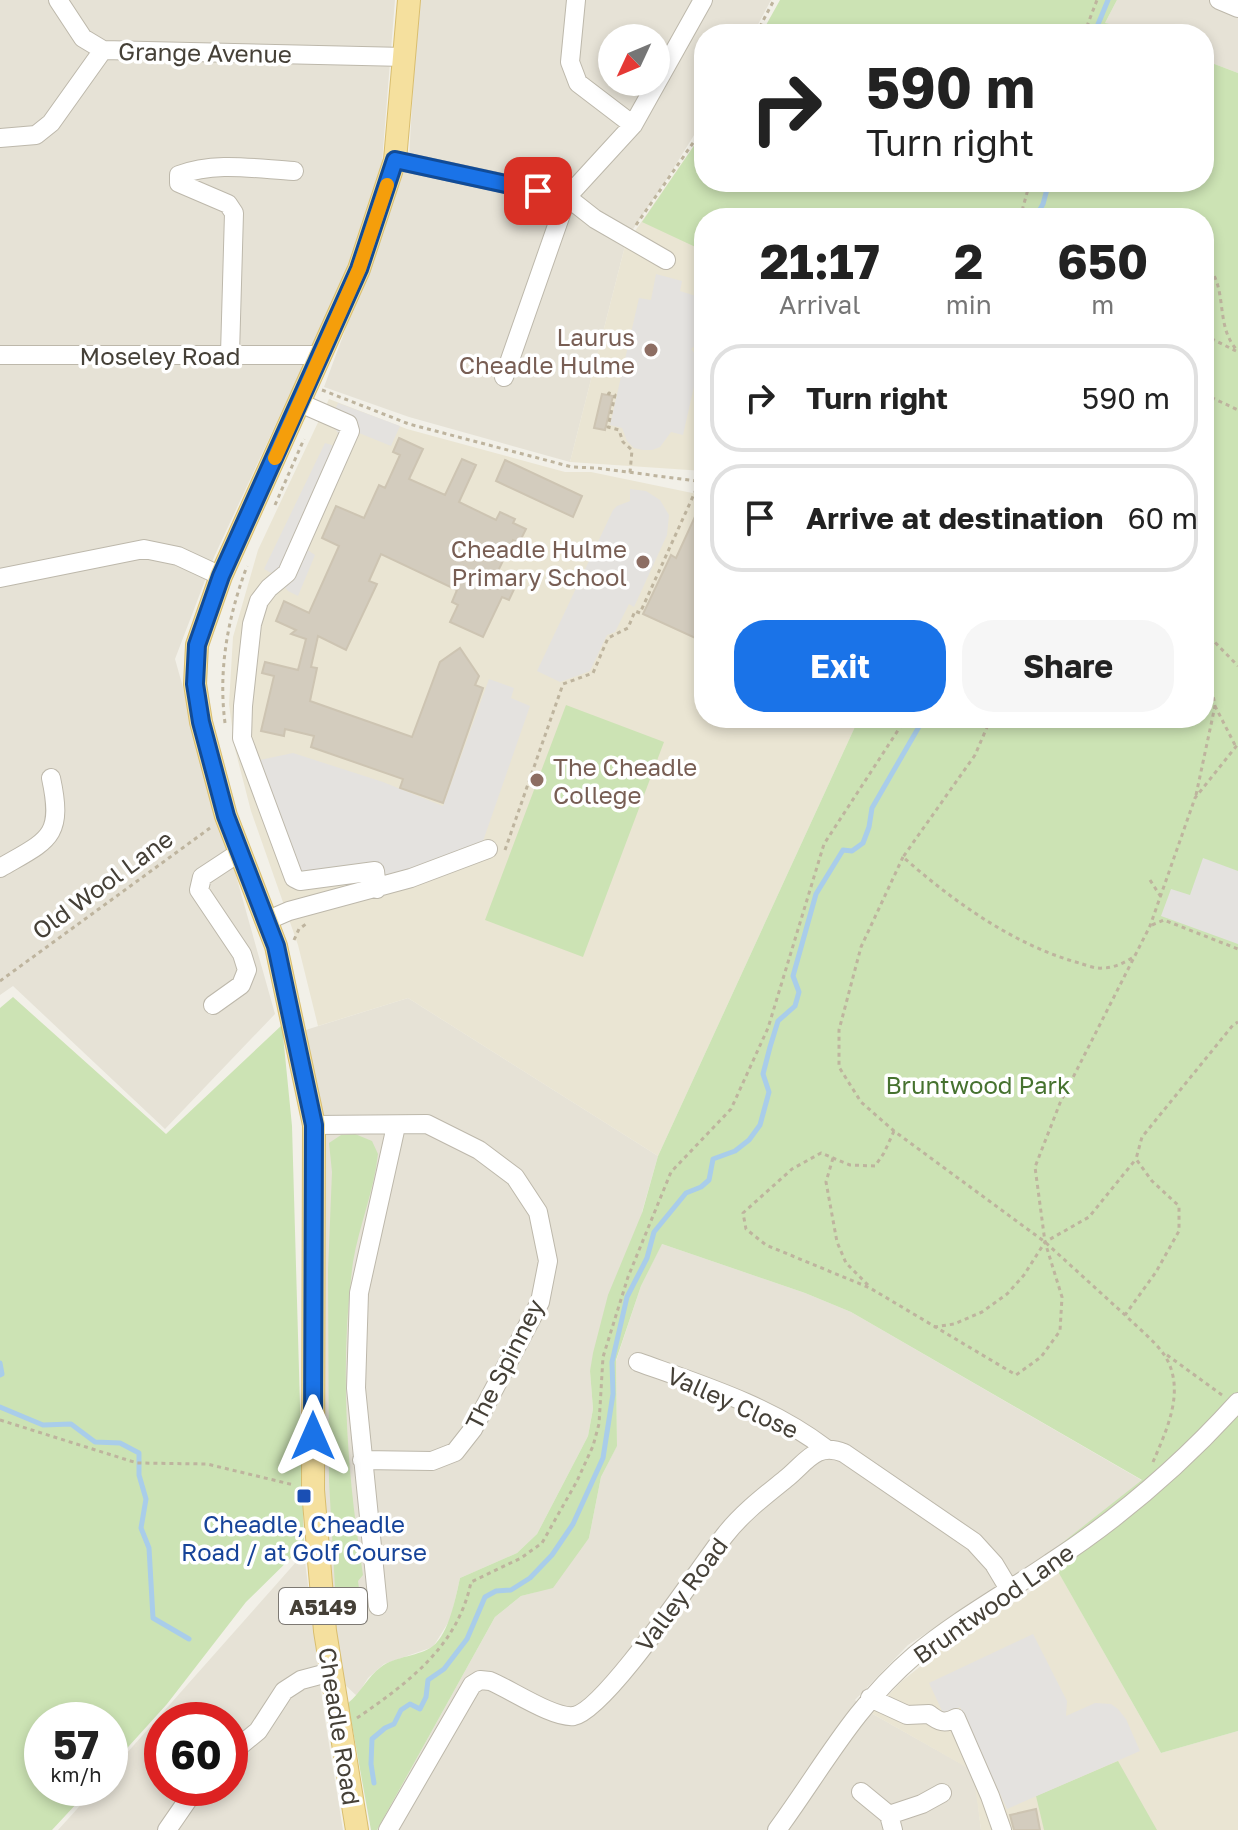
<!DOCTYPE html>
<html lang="en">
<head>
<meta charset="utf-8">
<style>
	body { margin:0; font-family:"Golos Text",sans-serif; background:#f6f6f6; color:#222; height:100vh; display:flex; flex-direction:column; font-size:30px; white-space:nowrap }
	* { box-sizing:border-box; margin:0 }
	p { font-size:26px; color:#767676 }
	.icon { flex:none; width:44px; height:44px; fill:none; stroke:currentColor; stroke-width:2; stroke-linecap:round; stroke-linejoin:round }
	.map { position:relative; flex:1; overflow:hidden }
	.sheet { position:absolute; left:694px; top:208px; width:520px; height:520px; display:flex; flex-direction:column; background:#fff; border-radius:32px; box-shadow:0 4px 12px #0003 }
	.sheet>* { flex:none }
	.hud { position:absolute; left:694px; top:24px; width:520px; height:168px; border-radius:32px; box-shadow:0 4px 12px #0003; background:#fff; color:#222; overflow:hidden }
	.needle { width:52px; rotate:226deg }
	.tools { position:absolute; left:598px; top:24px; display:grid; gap:16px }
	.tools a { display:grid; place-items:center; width:72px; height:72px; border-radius:50%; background:#fff; box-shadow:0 4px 12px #0003; font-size:40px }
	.speed { position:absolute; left:24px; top:1702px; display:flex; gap:16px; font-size:40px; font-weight:700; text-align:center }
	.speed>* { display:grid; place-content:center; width:104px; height:104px; border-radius:50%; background:#fff; box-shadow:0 4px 12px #0003; line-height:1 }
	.speed small { font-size:20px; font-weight:400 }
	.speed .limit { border:12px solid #d22; background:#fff; color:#111 }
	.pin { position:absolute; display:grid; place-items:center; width:68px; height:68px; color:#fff; margin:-34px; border-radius:16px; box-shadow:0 4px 12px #0006 }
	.me { position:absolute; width:88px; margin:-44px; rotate:0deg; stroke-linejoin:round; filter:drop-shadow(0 0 6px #0008) }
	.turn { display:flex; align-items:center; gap:28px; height:168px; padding:0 40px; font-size:36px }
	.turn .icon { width:104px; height:104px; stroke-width:2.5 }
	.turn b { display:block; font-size:56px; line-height:68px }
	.eta { display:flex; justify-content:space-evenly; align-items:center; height:136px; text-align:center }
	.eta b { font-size:48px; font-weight:700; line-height:56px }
	.action { display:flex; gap:16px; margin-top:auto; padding:16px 40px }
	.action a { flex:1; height:92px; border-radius:32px; background:#1a73e8; color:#fff; font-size:32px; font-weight:700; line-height:92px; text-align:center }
	.action a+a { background:#f6f6f6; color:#222 }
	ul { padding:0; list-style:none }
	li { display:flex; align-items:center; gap:24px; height:108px; margin:0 16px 12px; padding:0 24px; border:4px solid #e0e0e0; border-radius:32px }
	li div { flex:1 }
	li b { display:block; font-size:30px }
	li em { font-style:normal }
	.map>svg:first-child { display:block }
</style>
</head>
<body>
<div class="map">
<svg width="1238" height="1830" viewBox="0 0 1238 1830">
	<rect width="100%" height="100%" fill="#f2f0e8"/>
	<path fill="#e6e2d6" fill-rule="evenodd" d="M0,0H395L382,162L342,282L214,557L175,659L275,1014L165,1129L13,986L0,995Z
		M418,0H771L753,34H704V119L665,182L627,238L570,462L409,417L324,387L409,158ZM612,38H656V82H612Z
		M1117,0H1238V73L1204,60V34H1140L1142,31L1105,23Z
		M408,998L658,1156L642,1212L662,1244L805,1293L851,1312L1143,1481L1048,1554L908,1645L855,1700L871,1713L974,1771L981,1830H377L495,1617L521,1596L536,1592L589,1538L601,1477L617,1445L616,1361L641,1286L660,1247L590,1371L593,1409L588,1436L537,1534L517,1553L460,1578L451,1618L433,1647L384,1664L368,1678L357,1696L331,1672L313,1490L314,1126L296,1033Z
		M304,1553L324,1713L343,1830H58L96,1788H110V1772ZM162,1720H230V1788H162Z"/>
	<path fill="#eae5d3" d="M704,131V471L570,462L627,238L633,234Z
		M329,399L407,429L565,472H591L702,495L704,491V718H859L658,1156L408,998L318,1026L298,945L251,811L235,749L229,704L233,637L258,550Z
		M1059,1573L1161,1753L1238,1731V1830H981L973,1771L871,1713L902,1681L942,1649Z"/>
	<path fill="#cce3b4" d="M780,0H1117L1105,23L1142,30L1140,34H761Z
		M1204,60L1238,73V1731L1161,1753L1048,1554L1142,1480L851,1312L805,1293L662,1244L641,1286L616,1360L617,1446L601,1477L589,1538L553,1588L521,1596L495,1617L377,1830H371L348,1703C361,1693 367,1677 381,1667C395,1656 421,1656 433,1646C449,1634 456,1596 460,1578L517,1553L537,1534L588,1436L593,1409L590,1371L593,1353L608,1295L642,1213L658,1156L859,718H1204V218H704V251L642,222L704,131V182H1204Z
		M566,705L664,742L583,957L485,920Z
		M13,997L166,1134L282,1025L292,1126L304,1545L246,1602L167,1704L110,1767V1720H42V1788H91L52,1830H0V1008Z
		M355,1134L372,1141L378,1154C374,1191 359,1226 353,1262C339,1366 347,1472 363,1575L358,1581L360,1596L336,1606L329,1481L328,1270L332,1172L329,1143L341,1135Z
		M1118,1761L1157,1830H1044L1036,1796Z"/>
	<path fill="#e4e2df" d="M656,274L682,281L680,291L702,298L704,291V310L696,345L691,349L700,360L683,435L671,432L660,447L652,450H643L634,448L627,441L622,428L610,425L639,298L651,300Z
		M338,403L400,426L391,446L359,433L306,549L315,555L298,596L288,591L273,574L264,569L325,443L335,446L338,433L330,422Z
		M630,489L646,491L660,500L669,515L667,535L634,607L629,604L615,632L607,635L590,671L560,682L537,671L613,510L617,506L630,501Z
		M489,679L514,688L511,698L530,706L482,844L383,881L367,879L292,889L246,763L293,753L383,782L443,806Z
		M1203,858L1238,871V944L1161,916L1171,889L1190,895Z
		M1033,1634L1067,1701L1066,1716L1095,1703L1111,1704L1118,1709L1126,1719L1140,1751L1007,1809L960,1707L944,1715L929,1683Z"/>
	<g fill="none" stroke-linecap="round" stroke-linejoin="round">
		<path stroke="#a9cdea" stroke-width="5" d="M1094,34L1108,0
			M1035,218L1043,204L1049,182
			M0,1363L2,1374L0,1375
			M0,1407L43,1425L71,1424L95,1442L120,1443L139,1453V1475L146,1499L141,1528L149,1548L153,1618L189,1639
			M374,1783L371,1764L372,1739L385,1728L394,1724L401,1710L410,1704L420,1709L426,1697L428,1680L444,1669L467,1639L485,1597L496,1591L511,1590L530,1578L552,1555L573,1524L603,1458L613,1394L612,1362L627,1297L647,1258L654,1232L686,1193L701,1187L709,1180L713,1159L735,1151L749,1140L760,1125L769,1092L763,1074L770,1047L778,1021L795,1006L799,992L793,976L816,894L843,850L852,851L863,843L869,827L872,808L924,718"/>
	</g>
	<path fill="#d3ccbe" stroke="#cdc4b2" stroke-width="2" d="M602,394L613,396L605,430L594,428Z
		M399,438L423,449L409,479L445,495L462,459L476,465L459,502L496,520L500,512L515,519L513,523L526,529L519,543L513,540L498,571L518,581L509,600L502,597L483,637L450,622L458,605L452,602L457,590L381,554L369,581L377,584L346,650L318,636L311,667L317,668L310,701L412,737L440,662L460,648L479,676L475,685L483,688L443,803L400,788L403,779L311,747L314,736L285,729L284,736L261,731L274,676L262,673L265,662L298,670L306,639L291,634L296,630L276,621L284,601L309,613L339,546L322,538L336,506L364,518L379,485L385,488L400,455L393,452Z
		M505,460L582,496L573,517L496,481Z
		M704,497V642L643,614L671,555L676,558Z
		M1036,1809L1040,1830H1014L1010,1815Z"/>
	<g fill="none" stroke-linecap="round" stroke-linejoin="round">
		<g stroke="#bdb8ab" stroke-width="20">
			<path id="minor" d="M58,0L83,38L103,50
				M576,0L570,62L578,83L633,125
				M1219,0L1238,8
				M0,138L36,135L51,123L103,50L405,57
				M395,160L567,197L595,219L666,260
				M230,354L234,213L228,204L179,183V175C215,161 257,169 294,171
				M0,355H320
				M504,377L567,197L633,125L703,0
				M300,403L348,424L350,431L287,573L269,588L259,601L252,624L243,706L242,738L294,878L300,881L375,871L377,889
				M0,578L144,549L178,556L221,576
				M0,868C48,840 64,838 51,778
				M266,921L289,911L411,878L488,849
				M213,1005L241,985L247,970L242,954L199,890L202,877L240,852
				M314,1125L427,1124L479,1150L515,1177L538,1212L548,1261L540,1302L473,1429L455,1452L432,1461L362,1460
				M638,1362C702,1385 770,1406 825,1448
				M378,1606L356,1388L359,1293L396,1126
				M870,1698L907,1715L929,1714C939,1722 945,1724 956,1718L990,1796L1002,1830
				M230,1754L258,1731L284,1691L301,1680L331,1672
				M861,1792L889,1815L893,1830
				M889,1815L922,1804L942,1793
				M167,1830L196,1788
				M388,1830L472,1685L480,1680L490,1681C510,1689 554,1719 574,1716C606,1710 700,1567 725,1535C743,1512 766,1495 788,1477C807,1461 817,1442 844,1453L974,1542L994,1564L1009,1589
				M777,1830C823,1767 854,1707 915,1655C957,1620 1006,1593 1050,1563C1121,1517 1182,1464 1238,1402"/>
		</g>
		<g stroke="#d9be6f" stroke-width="24">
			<path id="major" d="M357,1830L325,1631L313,1490L314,1125L276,946L226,816L201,722L195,684L197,645L221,576L359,269L395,160L409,0"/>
		</g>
		<path stroke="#beb49e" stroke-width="3" stroke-dasharray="4 4" stroke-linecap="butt" d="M756,34L774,0
			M1084,34L1097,0
			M1020,218L1030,182
			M636,225L704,127
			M1204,264C1230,283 1213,326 1238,351
			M1204,335L1236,351
			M322,390L409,424L572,467L597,468L704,482
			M1204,394L1238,410
			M608,395L609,393L615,395L608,427L619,430L623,442L632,450L630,473
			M275,505L304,439
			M1204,631L1238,666
			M1204,694L1215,706L1236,747
			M991,718L975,755L903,857C954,902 1014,945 1079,963C1086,965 1095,969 1103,968C1114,968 1123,963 1132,958
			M225,723C218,669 228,617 247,566
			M1196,795L1215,706L1204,646
			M505,850L563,684L593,673L608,638L628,628L635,611L640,613L700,481
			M903,857L861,947L839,1030V1067L861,1102L894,1131L1045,1242L1125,1315
			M1150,880L1161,897
			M1152,925L1164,920L1238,949
			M294,940L299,929L306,924
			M0,981L210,828
			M894,1131L884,1153L875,1166L850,1165L821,1153L792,1169L743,1213L746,1229L766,1245L870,1288L1016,1375L1041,1357L1060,1331L1062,1297L1045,1242L1035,1167L1060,1103L1150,926L1195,798L1238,744
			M833,1158L826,1182L837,1242L846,1263L868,1285
			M934,1327L954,1324L982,1312L1007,1294L1024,1275L1045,1242L1089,1217L1136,1159
			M1167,1355L1222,1395
			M0,1420L137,1463L207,1464L294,1485
			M1153,1462C1167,1429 1186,1390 1165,1356C1155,1341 1138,1328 1125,1315L1156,1272L1179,1231V1206L1152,1181L1136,1159L1142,1137L1233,1025L1238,1022
			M357,1718C408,1683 458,1646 471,1582L521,1558L542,1543L577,1481L593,1446L599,1424L603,1357L628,1277L671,1172L731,1109L768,1028L824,844L906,718"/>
		<use href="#minor" stroke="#fff" stroke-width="18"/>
		<use href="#major" stroke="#f5e09e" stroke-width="22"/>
	</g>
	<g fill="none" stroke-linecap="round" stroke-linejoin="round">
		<g stroke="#114b97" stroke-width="20">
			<path id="route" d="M313,1436L314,1125L276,946L226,816L201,722L195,684L197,645L221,576L359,269L395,160L538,191"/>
		</g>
		<use href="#route" stroke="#1a73e8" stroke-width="14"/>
		<path stroke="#f59e0b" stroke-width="14" d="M275,458L359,269L387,185"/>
	</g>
	<g fill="#8d6e63" stroke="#fff" stroke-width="3">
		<circle cx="651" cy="350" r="8"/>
		<circle cx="643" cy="562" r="8"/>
		<circle cx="537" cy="780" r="8"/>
	</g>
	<rect fill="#1a4fb4" stroke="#fff" stroke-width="3" x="296" y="1488" width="16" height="16" rx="4"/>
	<g text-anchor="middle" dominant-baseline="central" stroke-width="7" stroke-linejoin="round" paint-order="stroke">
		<rect fill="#fff" stroke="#7d7973" stroke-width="2" x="279" y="1588" width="88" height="36" rx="6"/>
		<g font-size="22" font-weight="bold" fill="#454037">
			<text x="323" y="1606">A5149</text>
		</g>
		<g font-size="24" fill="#454037" stroke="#fff">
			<text transform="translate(205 52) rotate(1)">Grange Avenue</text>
			<text x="160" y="355">Moseley Road</text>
			<text transform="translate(102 884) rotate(-36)">Old Wool Lane</text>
			<text transform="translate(504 1364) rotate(-63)">The Spinney</text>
			<text transform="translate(733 1402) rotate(24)">Valley Close</text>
			<text transform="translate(681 1594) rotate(-53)">Valley Road</text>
			<text transform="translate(993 1603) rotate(-35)">Bruntwood Lane</text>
			<text transform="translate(340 1726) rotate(81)">Cheadle Road</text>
		</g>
		<g font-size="24" fill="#785e54" stroke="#fff" text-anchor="end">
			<text x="635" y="336">Laurus<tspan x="635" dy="28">Cheadle Hulme</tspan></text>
			<text x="627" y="548">Cheadle Hulme<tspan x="627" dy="28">Primary School</tspan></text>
			<text x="553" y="766" text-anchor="start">The Cheadle<tspan x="553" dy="28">College</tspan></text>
		</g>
		<g font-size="24" fill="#46722f" stroke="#fff">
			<text x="978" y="1084">Bruntwood Park</text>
		</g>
		<g font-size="24" fill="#164399" stroke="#fff">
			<text x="304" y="1523">Cheadle, Cheadle<tspan x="304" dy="28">Road / at Golf Course</tspan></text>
		</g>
	</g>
</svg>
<div class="tools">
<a><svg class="needle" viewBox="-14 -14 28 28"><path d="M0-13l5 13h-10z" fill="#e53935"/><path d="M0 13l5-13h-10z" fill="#767676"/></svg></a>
</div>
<div class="speed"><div>57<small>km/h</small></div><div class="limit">60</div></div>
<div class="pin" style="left:538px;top:191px;background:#d93025"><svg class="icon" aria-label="arrive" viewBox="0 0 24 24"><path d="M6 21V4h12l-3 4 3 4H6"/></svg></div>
<svg class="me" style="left:313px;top:1436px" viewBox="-20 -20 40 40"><path d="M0-17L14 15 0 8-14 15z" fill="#1a73e8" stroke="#fff" stroke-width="4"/></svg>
<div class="hud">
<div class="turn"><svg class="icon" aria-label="right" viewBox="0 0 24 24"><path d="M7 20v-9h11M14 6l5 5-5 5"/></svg><div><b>590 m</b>Turn right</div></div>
</div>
<section class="sheet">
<div class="eta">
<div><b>21:17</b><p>Arrival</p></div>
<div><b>2</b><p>min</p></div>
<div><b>650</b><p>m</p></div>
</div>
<ul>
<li><svg class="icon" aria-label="right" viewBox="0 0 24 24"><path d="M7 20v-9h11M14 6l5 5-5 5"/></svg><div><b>Turn right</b></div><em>590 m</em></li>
<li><svg class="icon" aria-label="arrive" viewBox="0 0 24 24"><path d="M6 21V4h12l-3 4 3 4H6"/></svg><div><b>Arrive at destination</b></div><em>60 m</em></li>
</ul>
<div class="action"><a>Exit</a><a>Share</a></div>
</section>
</div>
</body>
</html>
